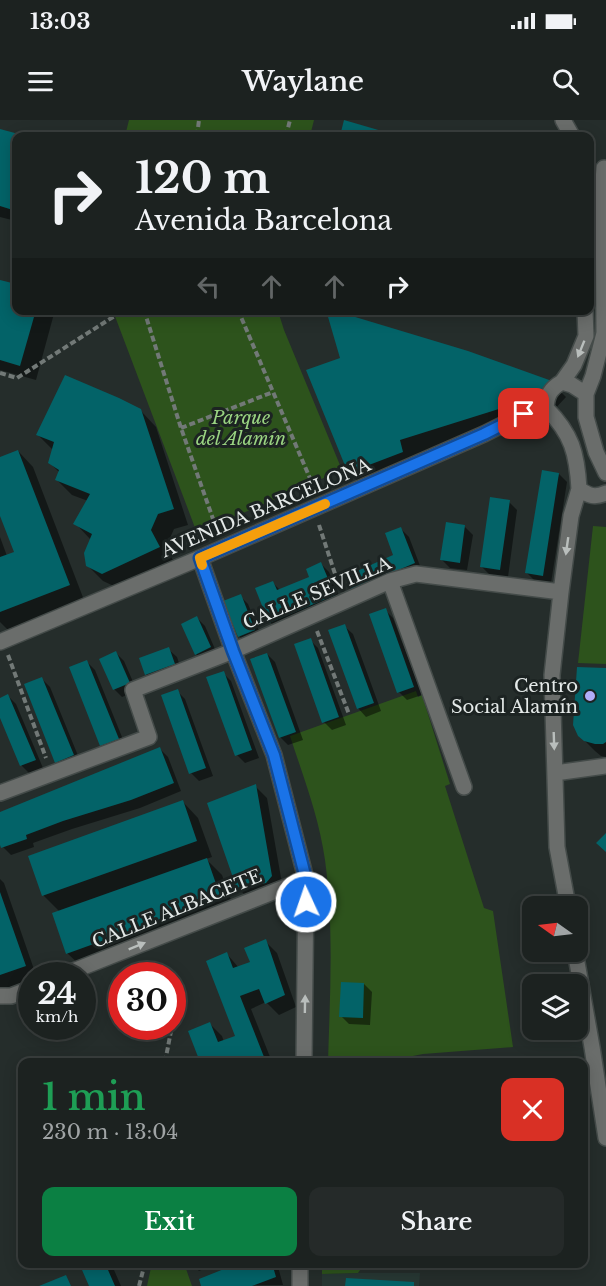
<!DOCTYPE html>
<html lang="en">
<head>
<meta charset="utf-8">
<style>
	body { margin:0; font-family:"Libre Baskerville",serif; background:#252a29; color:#f1f3f6; height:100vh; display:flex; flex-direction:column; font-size:22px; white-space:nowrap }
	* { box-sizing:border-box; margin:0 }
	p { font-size:20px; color:#a0a4a5 }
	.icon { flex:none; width:33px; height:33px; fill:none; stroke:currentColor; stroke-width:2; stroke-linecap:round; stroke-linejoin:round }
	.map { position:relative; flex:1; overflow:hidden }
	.details { position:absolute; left:18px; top:938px; width:570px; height:210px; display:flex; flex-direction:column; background:#1c2220; border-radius:12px; box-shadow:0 3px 15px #0003,0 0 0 2px #3a3f3e }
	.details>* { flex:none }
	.guide { position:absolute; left:12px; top:12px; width:582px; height:183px; border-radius:12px; box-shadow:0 3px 15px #0003,0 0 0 2px #3a3f3e; background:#1c2220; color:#f1f3f6; overflow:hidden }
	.needle { width:39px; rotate:284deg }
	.fabs { position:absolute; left:522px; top:776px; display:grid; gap:12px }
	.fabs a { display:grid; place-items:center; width:66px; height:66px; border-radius:12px; background:#1c2220; box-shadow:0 3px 15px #0003,0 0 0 2px #3a3f3e; font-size:30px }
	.speed { position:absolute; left:18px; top:842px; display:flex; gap:12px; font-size:30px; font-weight:700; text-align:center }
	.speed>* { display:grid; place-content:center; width:78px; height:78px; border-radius:50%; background:#1c2220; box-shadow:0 3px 15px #0003,0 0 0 2px #3a3f3e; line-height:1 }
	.speed small { font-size:15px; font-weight:400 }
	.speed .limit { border:9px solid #d22; background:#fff; color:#111 }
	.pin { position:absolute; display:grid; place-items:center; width:51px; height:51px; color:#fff; margin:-26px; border-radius:12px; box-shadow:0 3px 9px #0006 }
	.me { position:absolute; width:66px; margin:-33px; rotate:357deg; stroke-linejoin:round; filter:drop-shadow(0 0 4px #0008) }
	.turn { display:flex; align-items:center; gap:21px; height:126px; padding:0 24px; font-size:27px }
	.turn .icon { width:78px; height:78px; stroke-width:2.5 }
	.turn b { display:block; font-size:42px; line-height:51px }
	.lanes { display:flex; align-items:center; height:57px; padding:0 24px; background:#0003; justify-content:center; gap:30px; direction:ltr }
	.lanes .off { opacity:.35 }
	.round { display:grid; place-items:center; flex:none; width:63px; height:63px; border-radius:12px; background:#252a29 }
	.head { display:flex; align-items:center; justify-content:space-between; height:102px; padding:0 24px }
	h1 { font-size:36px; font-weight:600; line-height:45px; color:#1e9e55 }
	.primary-button { display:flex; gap:12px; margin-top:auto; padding:12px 24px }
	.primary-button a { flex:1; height:69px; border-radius:12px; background:#0b8043; color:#fff; font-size:24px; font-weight:600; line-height:69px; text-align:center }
	.primary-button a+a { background:#252a29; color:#f1f3f6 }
	.status { display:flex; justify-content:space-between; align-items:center; height:42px; padding:0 30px; background:#1c2220; direction:ltr }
	.status svg { height:16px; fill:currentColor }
	header { display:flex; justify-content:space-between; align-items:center; height:78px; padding:0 24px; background:#1c2220; font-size:27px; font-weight:600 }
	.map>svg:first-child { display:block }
</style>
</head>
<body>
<div class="status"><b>13:03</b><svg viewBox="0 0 49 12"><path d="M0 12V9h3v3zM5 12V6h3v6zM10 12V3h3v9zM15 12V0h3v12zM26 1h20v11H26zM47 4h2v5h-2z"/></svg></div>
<header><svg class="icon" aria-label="menu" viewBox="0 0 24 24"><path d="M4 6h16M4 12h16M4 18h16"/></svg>Waylane<svg class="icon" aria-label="search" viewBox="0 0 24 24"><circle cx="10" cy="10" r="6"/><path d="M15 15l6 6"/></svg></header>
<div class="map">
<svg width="606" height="1166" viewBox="0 0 606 1166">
	<rect width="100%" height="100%" fill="#252d2b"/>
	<path fill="#273733" d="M358,1153H420L419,1166H322V1154Z"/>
	<path fill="#2d531c" d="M129,0H314L310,16H125Z
		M113,191H278L284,210L342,350L197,413Z
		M593,406L606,407V544L578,543Z
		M416,571L418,577L422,575L450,664L445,666L484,788L493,791L513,927L423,934L413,936L407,942H328C330,874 334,807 325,740C319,697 303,656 290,616Z
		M152,1143H184L192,1166H147Z
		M322,1143H365L358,1153L322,1154Z"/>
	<path fill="#0007" d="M345,2L396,16H341Z
		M0,10L23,16H16V101L0,97Z
		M0,161L16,166V190H55L36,260L0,250Z
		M308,251L551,262L566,277L552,292L415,336L417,347L365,368L349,352Z
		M141,291L156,307L188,405L174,409L166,427L174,442L118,468L103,461L87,445L91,420L75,403L88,381L72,375L57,360L60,353L50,343L53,330L38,315Z
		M18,331L33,347L84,480L8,510L0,502V417L7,436L16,432L0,391V338Z
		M559,354L567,362L551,463L535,461L527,453Z
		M509,382L517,390L508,457L490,455L481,446Z
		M465,407L473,415L467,450L450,448L442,440Z
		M401,409L409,417L422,451L360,477L352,469L395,435Z
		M321,444L329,452L342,483L278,510L270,502L273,463L280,470L309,459Z
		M240,476L248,484L262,518L247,524L239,516Z
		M385,490L393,498L422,575L407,580L399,572Z
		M197,498L205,506L218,536L204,542L196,534Z
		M344,506L353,514L381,591L366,597L358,588Z
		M310,520L318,528L346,605L332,610L324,602Z
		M168,529L177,537L182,552L154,562L146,554Z
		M116,533L124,541L137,571L122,577L114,569Z
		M267,534L275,542L303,620L288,625L280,617Z
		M87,542L95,550L126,627L109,633L101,625Z
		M606,549V637L601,636L595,631L579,615Z
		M223,553L231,561L259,638L245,643L237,635Z
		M42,559L50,567L81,643L64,650L56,642Z
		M177,571L185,579L213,656L199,661L191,653Z
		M8,576L16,584L43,648L30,654L22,646L0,594V580Z
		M160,629L168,637L181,671L140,688L72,709L33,723L34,727L11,735L3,727L0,720V693Z
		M255,666L267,678L283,769L250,780L238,768Z
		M183,682L198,698L212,737L206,739L222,755L236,794L83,848L67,833L60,792L44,776L30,737Z
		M0,759L4,763L36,855H32V860L0,871Z
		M265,821L277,833L296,887L279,895L266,882L251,889L272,942H202L210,904L222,916L224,922L237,916L227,834L239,848L251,843Z
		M364,864L372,872L370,905L349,904L341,896Z
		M81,1143H111L121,1166H91Z
		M133,1143H147L137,1147Z
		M191,1143H218L199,1151Z
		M243,1143H277L283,1165L203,1166Z"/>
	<path fill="#036368" d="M344,0L399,16H340Z
		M0,9L26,16H16V91L0,86Z
		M0,160L16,164V190H36L20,246L0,240Z
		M326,190H332L468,231L552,261L537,277L400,320L403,332L348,353L306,250L340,238Z
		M65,255L119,278L141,289L174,389L158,394L151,410L160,427L102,454L86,446L84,433L92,414L73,404L90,374L55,360L59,350L48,343L54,322L36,315Z
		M18,330L70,465L0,492V437L14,432L0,396V337Z
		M542,350L559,353L543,456L525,453Z
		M490,377L510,380L500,450L480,447Z
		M446,402L465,405L460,443L440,440Z
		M401,407L415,443L351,470L346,456L393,435L385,413Z
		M321,442L335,475L269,503L255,468L273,461L277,470L309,457L306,449Z
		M241,474L255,510L238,517L223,481Z
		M386,488L414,567L397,573L369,494Z
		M197,496L211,527L195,535L181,504Z
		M345,504L374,583L357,589L328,510Z
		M311,518L339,597L322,603L294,524Z
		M169,527L175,544L145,555L139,538Z
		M116,531L130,563L113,570L99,539Z
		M267,533L296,612L279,618L250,539Z
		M87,540L119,619L100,626L69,547Z
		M577,547L606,548V622L603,624H595L584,621L578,616L573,605Z
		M224,551L252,630L235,636L206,557Z
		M42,557L74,635L55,643L24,564Z
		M178,569L206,648L189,654L161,575Z
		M8,574L36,640L20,646L0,598V578Z
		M160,627L174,663L131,680L63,701L26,715L27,719L1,728L0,725V692Z
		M256,664L272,756L266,763L237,769L207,683Z
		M183,680L197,721L42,776L28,736Z
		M606,713V732L596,723Z
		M207,738L221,778L66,834L52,793Z
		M0,772L26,846L0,855Z
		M266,819L285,875L265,884L259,869L240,876L266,942H243L242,939L235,942H200L188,911L210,902L218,922L235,916L206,841L227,832L233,848L250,842L244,828Z
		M341,862L364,863L363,898L339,897Z
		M79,1143H105L115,1166H89Z
		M239,1143H272L276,1157L252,1166H201L199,1159Z
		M66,1155L71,1166H39Z
		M346,1158L414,1162V1166H345Z"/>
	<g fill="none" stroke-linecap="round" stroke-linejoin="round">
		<g stroke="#444b49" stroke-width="18">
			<path id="minor" d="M563,0L572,16
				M562,262L574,245L586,216L585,190
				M586,274L593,256L604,213L603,61L604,48
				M606,353L596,332L586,297V274L572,265L562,262C550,269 547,275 546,288C572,314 577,333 579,369C589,376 595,378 606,373
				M200,438L233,531L274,635L306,759L304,942
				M390,461L464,667
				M0,522L200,438L484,314L524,294L546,288
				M555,653L606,646
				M0,673L149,617L133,570L233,531L390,461L416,454L561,472
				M568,786L557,727L552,555L561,472L571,396L579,369
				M575,831L592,927L606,1018
				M63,855L306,759
				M0,876H11L32,868
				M300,1166V1143"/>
		</g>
		<path stroke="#727977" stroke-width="4" stroke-dasharray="6 3" stroke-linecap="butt" d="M197,16L199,0
			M286,16L290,0
			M144,190L181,308L218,413
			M238,190L312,363
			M0,253L17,258L124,190
			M181,308L273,272
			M319,405L339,466
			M317,511L349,594
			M8,535L46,638
			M172,900L174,889
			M165,942L172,906
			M139,1166L145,1143"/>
		<use href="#minor" stroke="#6a6d6b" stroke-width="15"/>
	</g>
	<defs><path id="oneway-solid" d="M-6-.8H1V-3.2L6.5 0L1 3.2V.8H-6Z" transform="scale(1.5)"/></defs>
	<g fill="#b9bebc">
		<use href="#oneway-solid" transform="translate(581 229) rotate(112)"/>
		<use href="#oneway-solid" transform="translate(567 426) rotate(98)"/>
		<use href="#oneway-solid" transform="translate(554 621) rotate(88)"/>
		<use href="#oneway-solid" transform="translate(137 826) rotate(-22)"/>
		<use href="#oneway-solid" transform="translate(305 884) rotate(-89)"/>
	</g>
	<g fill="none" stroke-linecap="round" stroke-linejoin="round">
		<g stroke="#114b97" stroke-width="15">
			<path id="route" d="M306,782V759L274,635L233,531L200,438L484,314L524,294"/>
		</g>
		<use href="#route" stroke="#1a73e8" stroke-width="10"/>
		<path stroke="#f59e0b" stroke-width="10" d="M202,445L200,438L325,384"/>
	</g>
	<circle fill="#b2adf9" stroke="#1c2322" stroke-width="2" cx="590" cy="576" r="6"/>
	<g text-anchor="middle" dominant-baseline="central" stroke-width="6" stroke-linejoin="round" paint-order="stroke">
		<g font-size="18" font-style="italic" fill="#9ad482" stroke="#1c2322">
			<text x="241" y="298">Parque<tspan x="241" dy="21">del Alamín</tspan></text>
		</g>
		<g font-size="18" fill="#e4e9e8" stroke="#1c2322">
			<text transform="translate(266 388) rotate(-23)">AVENIDA BARCELONA</text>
			<text transform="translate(317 473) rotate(-23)">CALLE SEVILLA</text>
			<text transform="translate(177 789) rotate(-22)">CALLE ALBACETE</text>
		</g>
		<g font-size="18" fill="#e4e9e8" stroke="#1c2322" text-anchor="end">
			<text x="578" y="566">Centro<tspan x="578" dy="21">Social Alamín</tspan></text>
		</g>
	</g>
</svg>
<div class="fabs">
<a><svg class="needle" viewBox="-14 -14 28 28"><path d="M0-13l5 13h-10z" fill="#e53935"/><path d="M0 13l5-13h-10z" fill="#a0a4a5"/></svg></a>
<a><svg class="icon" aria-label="layers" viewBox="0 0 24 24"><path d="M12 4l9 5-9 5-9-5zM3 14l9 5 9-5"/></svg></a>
</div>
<div class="speed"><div>24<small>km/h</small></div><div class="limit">30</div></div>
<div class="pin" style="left:524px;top:294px;background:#d93025"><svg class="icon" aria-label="arrive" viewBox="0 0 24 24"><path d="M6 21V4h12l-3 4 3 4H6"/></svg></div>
<svg class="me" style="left:306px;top:782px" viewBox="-20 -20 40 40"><circle r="17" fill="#1a73e8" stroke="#fff" stroke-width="3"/><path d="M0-11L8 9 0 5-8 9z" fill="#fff"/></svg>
<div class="guide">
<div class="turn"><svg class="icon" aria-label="right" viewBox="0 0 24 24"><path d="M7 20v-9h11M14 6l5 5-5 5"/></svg><div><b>120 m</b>Avenida Barcelona</div></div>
<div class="lanes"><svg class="icon off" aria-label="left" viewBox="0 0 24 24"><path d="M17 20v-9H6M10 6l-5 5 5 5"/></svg><svg class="icon off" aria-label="ahead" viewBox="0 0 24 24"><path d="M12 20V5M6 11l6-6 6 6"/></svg><svg class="icon off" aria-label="ahead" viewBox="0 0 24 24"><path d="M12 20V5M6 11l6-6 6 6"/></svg><svg class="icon" aria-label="right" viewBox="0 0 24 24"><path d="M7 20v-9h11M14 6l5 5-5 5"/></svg></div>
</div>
<section class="details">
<div class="head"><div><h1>1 min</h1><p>230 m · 13:04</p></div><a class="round" style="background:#d93025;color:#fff"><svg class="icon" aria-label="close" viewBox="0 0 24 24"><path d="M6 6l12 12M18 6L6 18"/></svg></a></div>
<div class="primary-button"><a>Exit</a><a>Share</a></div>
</section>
</div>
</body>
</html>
